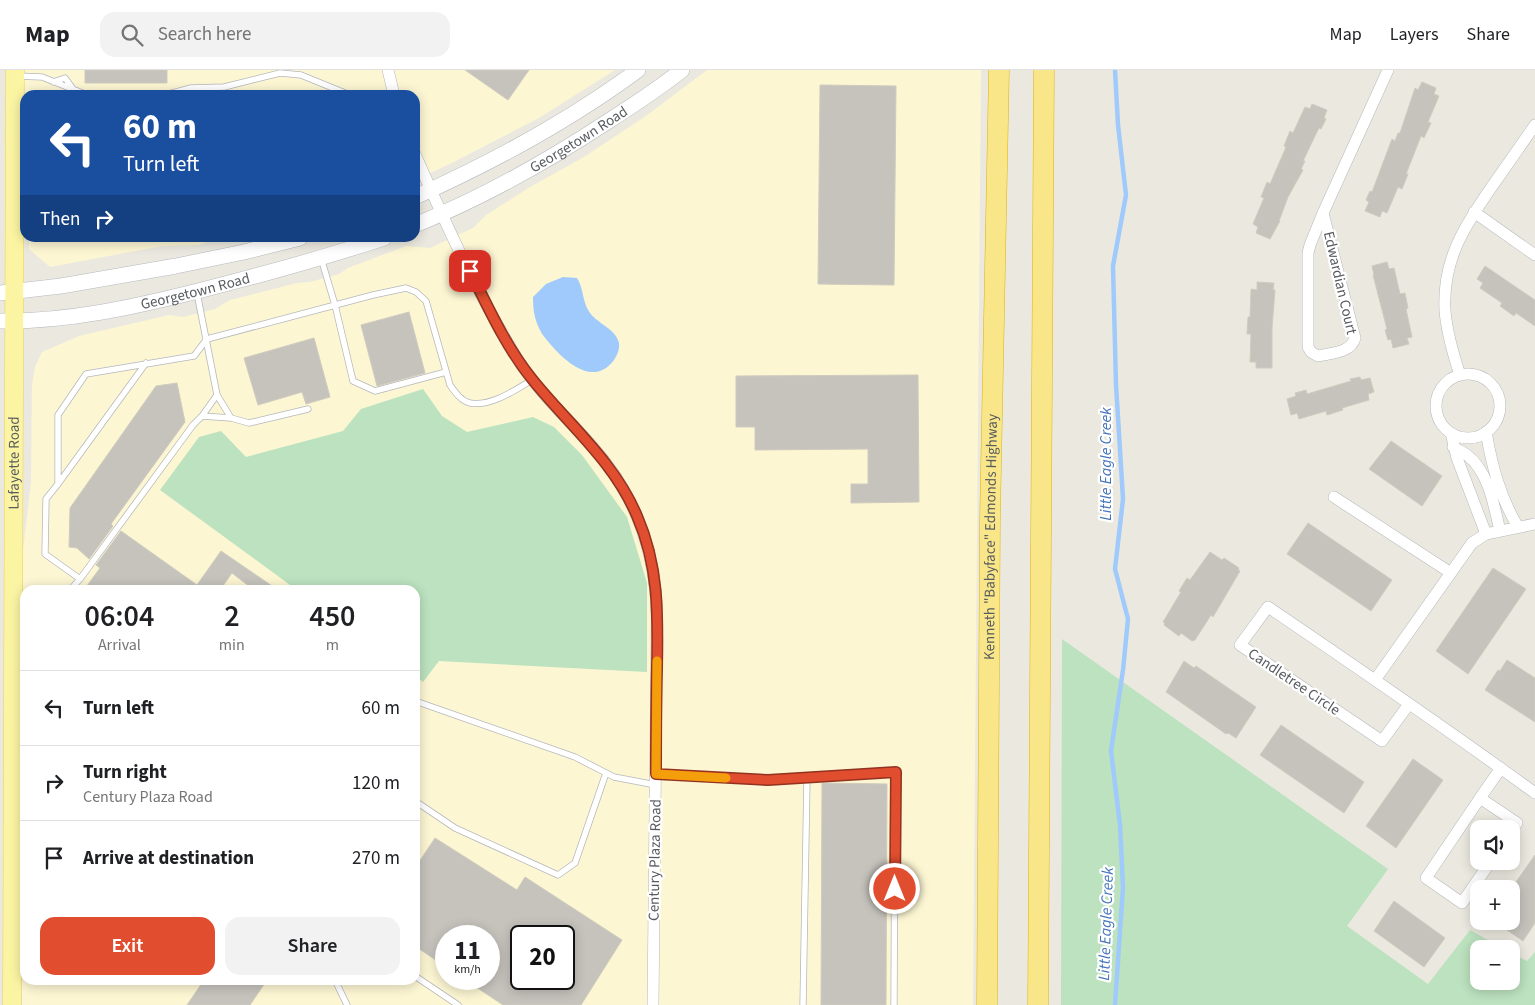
<!DOCTYPE html>
<html lang="en">
<head>
<meta charset="utf-8">
<style>
	body { margin:0; font-family:"Source Sans 3",sans-serif; background:#f2f2f2; color:#202124; height:100vh; display:flex; flex-direction:column; font-size:19px; white-space:nowrap }
	* { box-sizing:border-box; margin:0 }
	p { font-size:16px; color:#757577 }
	.icon { flex:none; width:28px; height:28px; fill:none; stroke:currentColor; stroke-width:2; stroke-linecap:round; stroke-linejoin:round }
	.map { position:relative; flex:1; overflow:hidden }
	.details { position:absolute; left:20px; top:515px; width:400px; height:400px; display:flex; flex-direction:column; background:#fff; border-radius:15px; box-shadow:0 2px 12px #0003 }
	.details>* { flex:none }
	.banner { position:absolute; left:20px; top:20px; width:400px; height:152px; border-radius:15px; box-shadow:0 2px 12px #0003; background:#1a4fa0; color:#fff; overflow:hidden }
	.buttons { position:absolute; left:1470px; top:750px; display:grid; gap:10px }
	.buttons a { display:grid; place-items:center; width:50px; height:50px; border-radius:10px; background:#fff; box-shadow:0 2px 12px #0003; font-size:25px }
	.speed { position:absolute; left:435px; top:855px; display:flex; gap:10px; font-size:25px; font-weight:700; text-align:center }
	.speed>* { display:grid; place-content:center; width:65px; height:65px; border-radius:50%; background:#fff; box-shadow:0 2px 12px #0003; line-height:1 }
	.speed small { font-size:12px; font-weight:400 }
	.speed .limit { border:2px solid #111; border-radius:8px; background:#fff; color:#111 }
	.pin { position:absolute; display:grid; place-items:center; width:42px; height:42px; color:#fff; margin:-21px; border-radius:10px; box-shadow:0 2px 8px #0006 }
	.me { position:absolute; width:55px; margin:-28px; rotate:0deg; stroke-linejoin:round; filter:drop-shadow(0 0 4px #0008) }
	.turn { display:flex; align-items:center; gap:18px; height:105px; padding:0 20px; font-size:22px }
	.turn .icon { width:65px; height:65px; stroke-width:2.5 }
	.turn b { display:block; font-size:35px; line-height:42px }
	.then { display:flex; align-items:center; height:48px; padding:0 20px; background:#0003; gap:10px; font-size:19px }
	.eta { display:flex; justify-content:space-evenly; align-items:center; height:85px; text-align:center }
	.eta b { font-size:30px; font-weight:600; line-height:35px }
	.action { display:flex; gap:10px; margin-top:auto; padding:10px 20px }
	.action a { flex:1; height:58px; border-radius:15px; background:#e14d2f; color:#fff; font-size:20px; font-weight:600; line-height:58px; text-align:center }
	.action a+a { background:#f2f2f2; color:#202124 }
	ul { padding:0; list-style:none }
	li { display:flex; align-items:center; gap:15px; height:75px; padding:0 20px; border-top:1px solid #e0e0e0 }
	li div { flex:1 }
	li b { display:block; font-size:19px }
	li em { font-style:normal }
	header { display:flex; align-items:center; gap:30px; box-sizing:border-box; height:70px; padding:0 25px; background:#fff; border-bottom:1px solid #e0e0e0 }
	header strong { font-size:24px }
	nav { display:flex; gap:28px; margin-inline-start:auto; font-size:18px }
	.search { width:350px; height:45px; background:#f2f2f2; display:flex; align-items:center; gap:12px; box-sizing:border-box; padding:0 18px; border-radius:15px; color:#757577; font-size:19px }
	.map>svg:first-child { display:block }
</style>
</head>
<body>
<header>
<strong>Map</strong>
<div class="search"><svg class="icon" aria-label="search" viewBox="0 0 24 24"><circle cx="10" cy="10" r="6"/><path d="M15 15l6 6"/></svg>Search here</div>
<nav><a>Map</a><a>Layers</a><a>Share</a></nav>
</header>
<div class="map">
<svg width="1535" height="935" viewBox="0 0 1535 935">
	<rect width="100%" height="100%" fill="#ebe9df"/>
	<path fill="#fcf6d3" fill-rule="evenodd" d="M24,0H615L539,48L450,94L415,110V25H25V82Z
		M707,0H981L973,935H22L23,480L31,412L32,314L35,297L42,282L79,266L169,245L183,247L215,239L230,230L297,213L310,212L339,204L348,198L406,176L430,178L473,158L486,145L530,117L584,87L646,46ZM25,520H415V910H25ZM446,866H489V909H446ZM521,866H564V909H521Z
		M29,168H218L199,175L162,176L50,197L29,179Z"/>
	<path fill="#bce2bf" d="M423,319L442,346L467,362L533,347L554,357L582,385L627,447L647,513V602L439,591L423,612L415,606V520H297L160,420L199,367L221,361L246,387L343,361L361,339Z
		M1062,569L1388,799L1347,856L1428,914L1470,860L1504,879H1479V911H1511V883L1527,891L1535,882V935H1061Z"/>
	<path fill="#9fcafb" d="M563,207L577,208C584,219 582,232 590,243C598,254 616,259 619,273C620,278 617,286 614,290C594,317 567,293 551,275C547,270 542,265 540,260C534,248 533,239 533,227L546,214Z"/>
	<g fill="none" stroke-linecap="round" stroke-linejoin="round">
		<path stroke="#9fcafb" stroke-width="4.5" d="M1115,935L1123,817L1120,755L1111,681L1123,600L1128,549L1115,499L1123,429L1116,315L1113,196L1126,125L1118,55L1115,0"/>
	</g>
	<path fill="#c6c3bd" stroke="#cfcbbe" fill-rule="evenodd" d="M85,0H167V13H85Z
		M465,0H529L508,30Z
		M1422,12L1436,18L1434,24L1439,26L1428,52L1431,53L1424,68L1421,66L1406,104H1408L1402,119L1398,117L1387,143L1382,141L1380,147L1365,141L1369,132L1366,130L1370,121L1372,122L1392,69L1395,71L1398,63H1400L1415,18L1418,20Z
		M820,15L896,16L894,215L818,214Z
		M1312,34L1327,40L1324,48L1326,49L1321,59L1319,58L1315,66L1303,91H1305L1301,99L1303,100L1288,127L1279,151H1280L1270,169L1256,163L1258,157L1253,154L1264,128L1261,127L1267,112L1270,114L1286,77L1284,76L1290,61L1293,63L1305,37L1310,39Z
		M1387,192L1389,199L1394,198L1400,224L1405,223L1408,238L1406,239L1412,267L1407,268L1409,274L1393,278L1391,269L1388,270L1385,260L1387,259L1373,205H1374L1372,196Z
		M1485,196L1535,230V256L1516,243L1514,246L1500,236L1502,233L1480,218L1483,213L1477,209Z
		M1257,212L1274,213L1273,220H1275L1272,258V298H1256V292H1250L1251,264H1247L1248,247H1250L1251,219L1257,220Z
		M409,242L425,303L377,316L361,255Z
		M314,268L330,327L306,334L302,322L258,335L244,288Z
		M918,305L919,432L851,433V414H868V379L755,380V357H736V306Z
		M1360,307L1361,310L1370,308L1374,322L1368,324L1369,330L1342,338L1343,340L1327,345L1326,341L1299,349L1297,343L1291,345L1287,329L1296,326L1295,323L1306,320L1307,324L1351,311L1350,309Z
		M177,313L185,352L111,454L113,456L89,489L77,478L69,477L70,438L156,316Z
		M1391,371L1442,406L1422,436L1369,399Z
		M1308,453L1392,510L1371,541L1287,484Z
		M121,461L197,515L221,481L278,520H254L232,503L220,520H84L100,498L96,495Z
		M1210,482L1222,490L1224,488L1239,498L1238,500L1240,501L1213,547L1211,545L1195,570L1192,571L1181,563L1179,566L1164,555L1165,553L1163,552L1181,522L1179,521L1187,508L1190,510Z
		M1493,498L1526,519L1468,604L1436,581Z
		M1507,590L1535,608V652L1485,620L1498,600L1500,601Z
		M1184,591L1194,598L1196,596L1256,637L1236,668L1228,663L1226,664L1166,622Z
		M1281,655L1364,712L1344,743L1260,685Z
		M1413,689L1443,710L1396,778L1366,756Z
		M822,713L887,714L886,935H821Z
		M435,768L517,820L525,807L622,870L581,935H503L464,909H489V866H446V897L415,876V798ZM521,866H564V909H521Z
		M1535,785V853L1523,871L1494,851H1511V819Z
		M1394,831L1445,868L1424,897L1374,861Z
		M204,910H267L250,935H187Z"/>
	<g fill="none" stroke-linecap="round" stroke-linejoin="round">
		<g stroke="#b5b7bc" stroke-width="7">
			<path id="lane" d="M17,6L42,7L85,24L165,25L191,18L224,17L280,3L301,5L350,25
				M53,12L65,8L73,19
				M321,188L335,235L353,311L375,321L446,302
				M197,223L217,325L202,346
				M217,325L231,348
				M58,414L146,293
				M80,509L193,355L202,346L231,348L249,353L308,339
				M70,520L80,509L45,484L46,429L58,414V345L86,304L194,286L207,269L373,225L406,218L416,222L426,231L450,315C455,322 461,331 470,333C491,337 515,320 532,310
				M415,636L418,632L575,687L614,707L656,715
				M656,704L769,710L895,703L894,935
				M415,731L455,758L558,805L575,793L606,703
				M415,906L458,935
				M335,910L347,935
				M803,935L807,708"/>
		</g>
		<g stroke="#b5b7bc" stroke-width="12">
			<path id="street" d="M388,0L394,25
				M415,84C445,152 476,221 515,285C535,318 565,346 591,375C635,423 656,483 657,548L653,935
				M1474,142L1535,185
				M1323,143L1355,268C1351,283 1331,283 1318,286L1311,282L1308,277V183L1310,175Z
				M1323,143L1388,0
				M1436 336a32 32 0 1 1 64 0a32 32 0 1 1-64 0Z
				M1460,305C1453,284 1447,263 1445,241C1442,190 1465,155 1493,115C1507,95 1521,75 1535,55
				M1486,362C1492,396 1500,427 1518,457
				M1451,363L1457,388L1486,464
				M1453,377C1458,380 1463,382 1467,385C1489,402 1494,436 1500,461
				M1334,427L1451,503
				M1375,610L1472,473L1486,464L1535,454
				M1409,634L1382,671L1240,575L1268,537C1358,598 1447,659 1535,723
				M1480,728L1501,698
				M1491,791L1462,833L1426,808L1480,728L1517,753L1511,762"/>
		</g>
		<g stroke="#b5b8be" stroke-width="16">
			<g id="secondary">
				<path d="M415,127C493,92 569,51 638,0"/>
				<path id="s1" d="M415,155C482,128 546,92 607,52C632,36 658,19 682,0"/>
				<path d="M0,223L61,216L176,196L244,182L300,168"/>
				<path id="s2" d="M0,251C67,252 134,237 198,221C261,205 323,188 384,168"/>
			</g>
		</g>
		<g stroke="#ebcf58" stroke-width="19">
			<g id="primary">
				<path id="s3" d="M12,935L15,0"/>
			</g>
		</g>
		<g stroke="#e1b209" stroke-width="21">
			<g id="highway">
				<path id="s4" d="M987,935L990,448L999,0"/>
				<path d="M1038,935L1044,0"/>
			</g>
		</g>
		<use href="#lane" stroke="#fff" stroke-width="5.5"/>
		<use href="#street" stroke="#fff" stroke-width="11"/>
		<use href="#secondary" stroke="#fff" stroke-width="15"/>
		<use href="#primary" stroke="#fbf5a3" stroke-width="18"/>
		<use href="#highway" stroke="#f8e689" stroke-width="20"/>
	</g>
	<g fill="none" stroke-linecap="round" stroke-linejoin="round">
		<g stroke="#92321f" stroke-width="12">
			<path id="route" d="M470,201C488,237 506,277 532,309C568,354 614,391 637,446C659,496 658,545 657,598C656,634 656,669 656,704L768,710L896,702L895,819"/>
		</g>
		<use href="#route" stroke="#e14d2f" stroke-width="9"/>
		<path stroke="#f59e0b" stroke-width="9" d="M657,591L656,704L726,708"/>
	</g>
	<g text-anchor="middle" dominant-baseline="central" stroke-width="4.5" stroke-linejoin="round" paint-order="stroke">
		<g font-size="15" fill="#585b60" stroke="#fff">
			<text stroke="none"><textPath href="#s1" startOffset="185">Georgetown Road</textPath></text>
			<text transform="translate(1340 213) rotate(77)">Edwardian Court</text>
			<text stroke="none"><textPath href="#s2" startOffset="198">Georgetown Road</textPath></text>
			<text stroke="none"><textPath href="#s3" startOffset="542">Lafayette Road</textPath></text>
			<text stroke="none"><textPath href="#s4" startOffset="468">Kenneth "Babyface" Edmonds Highway</textPath></text>
			<text transform="translate(1294 612) rotate(34)">Candletree Circle</text>
			<text transform="translate(655 790) rotate(-89)">Century Plaza Road</text>
		</g>
		<g font-size="16" font-style="italic" fill="#4373bc" stroke="#fff">
			<text transform="translate(1106 394) rotate(-90)">Little Eagle Creek</text>
			<text transform="translate(1106 854) rotate(-88)">Little Eagle Creek</text>
		</g>
	</g>
</svg>
<div class="buttons">
<a><svg class="icon" aria-label="sound" viewBox="0 0 24 24"><path d="M4 9h4l5-4v14l-5-4H4zM17 9q2 3 0 6"/></svg></a>
<a>+</a>
<a>−</a>
</div>
<div class="speed"><div>11<small>km/h</small></div><div class="limit">20</div></div>
<div class="pin" style="left:470px;top:201px;background:#d93025"><svg class="icon" aria-label="arrive" viewBox="0 0 24 24"><path d="M6 21V4h12l-3 4 3 4H6"/></svg></div>
<svg class="me" style="left:895px;top:819px" viewBox="-20 -20 40 40"><circle r="17" fill="#e14d2f" stroke="#fff" stroke-width="3"/><path d="M0-11L8 9 0 5-8 9z" fill="#fff"/></svg>
<div class="banner">
<div class="turn"><svg class="icon" aria-label="left" viewBox="0 0 24 24"><path d="M17 20v-9H6M10 6l-5 5 5 5"/></svg><div><b>60 m</b>Turn left</div></div>
<div class="then">Then<svg class="icon" aria-label="right" viewBox="0 0 24 24"><path d="M7 20v-9h11M14 6l5 5-5 5"/></svg></div>
</div>
<section class="details">
<div class="eta">
<div><b>06:04</b><p>Arrival</p></div>
<div><b>2</b><p>min</p></div>
<div><b>450</b><p>m</p></div>
</div>
<ul>
<li><svg class="icon" aria-label="left" viewBox="0 0 24 24"><path d="M17 20v-9H6M10 6l-5 5 5 5"/></svg><div><b>Turn left</b></div><em>60 m</em></li>
<li><svg class="icon" aria-label="right" viewBox="0 0 24 24"><path d="M7 20v-9h11M14 6l5 5-5 5"/></svg><div><b>Turn right</b><p>Century Plaza Road</p></div><em>120 m</em></li>
<li><svg class="icon" aria-label="arrive" viewBox="0 0 24 24"><path d="M6 21V4h12l-3 4 3 4H6"/></svg><div><b>Arrive at destination</b></div><em>270 m</em></li>
</ul>
<div class="action"><a>Exit</a><a>Share</a></div>
</section>
</div>
</body>
</html>
